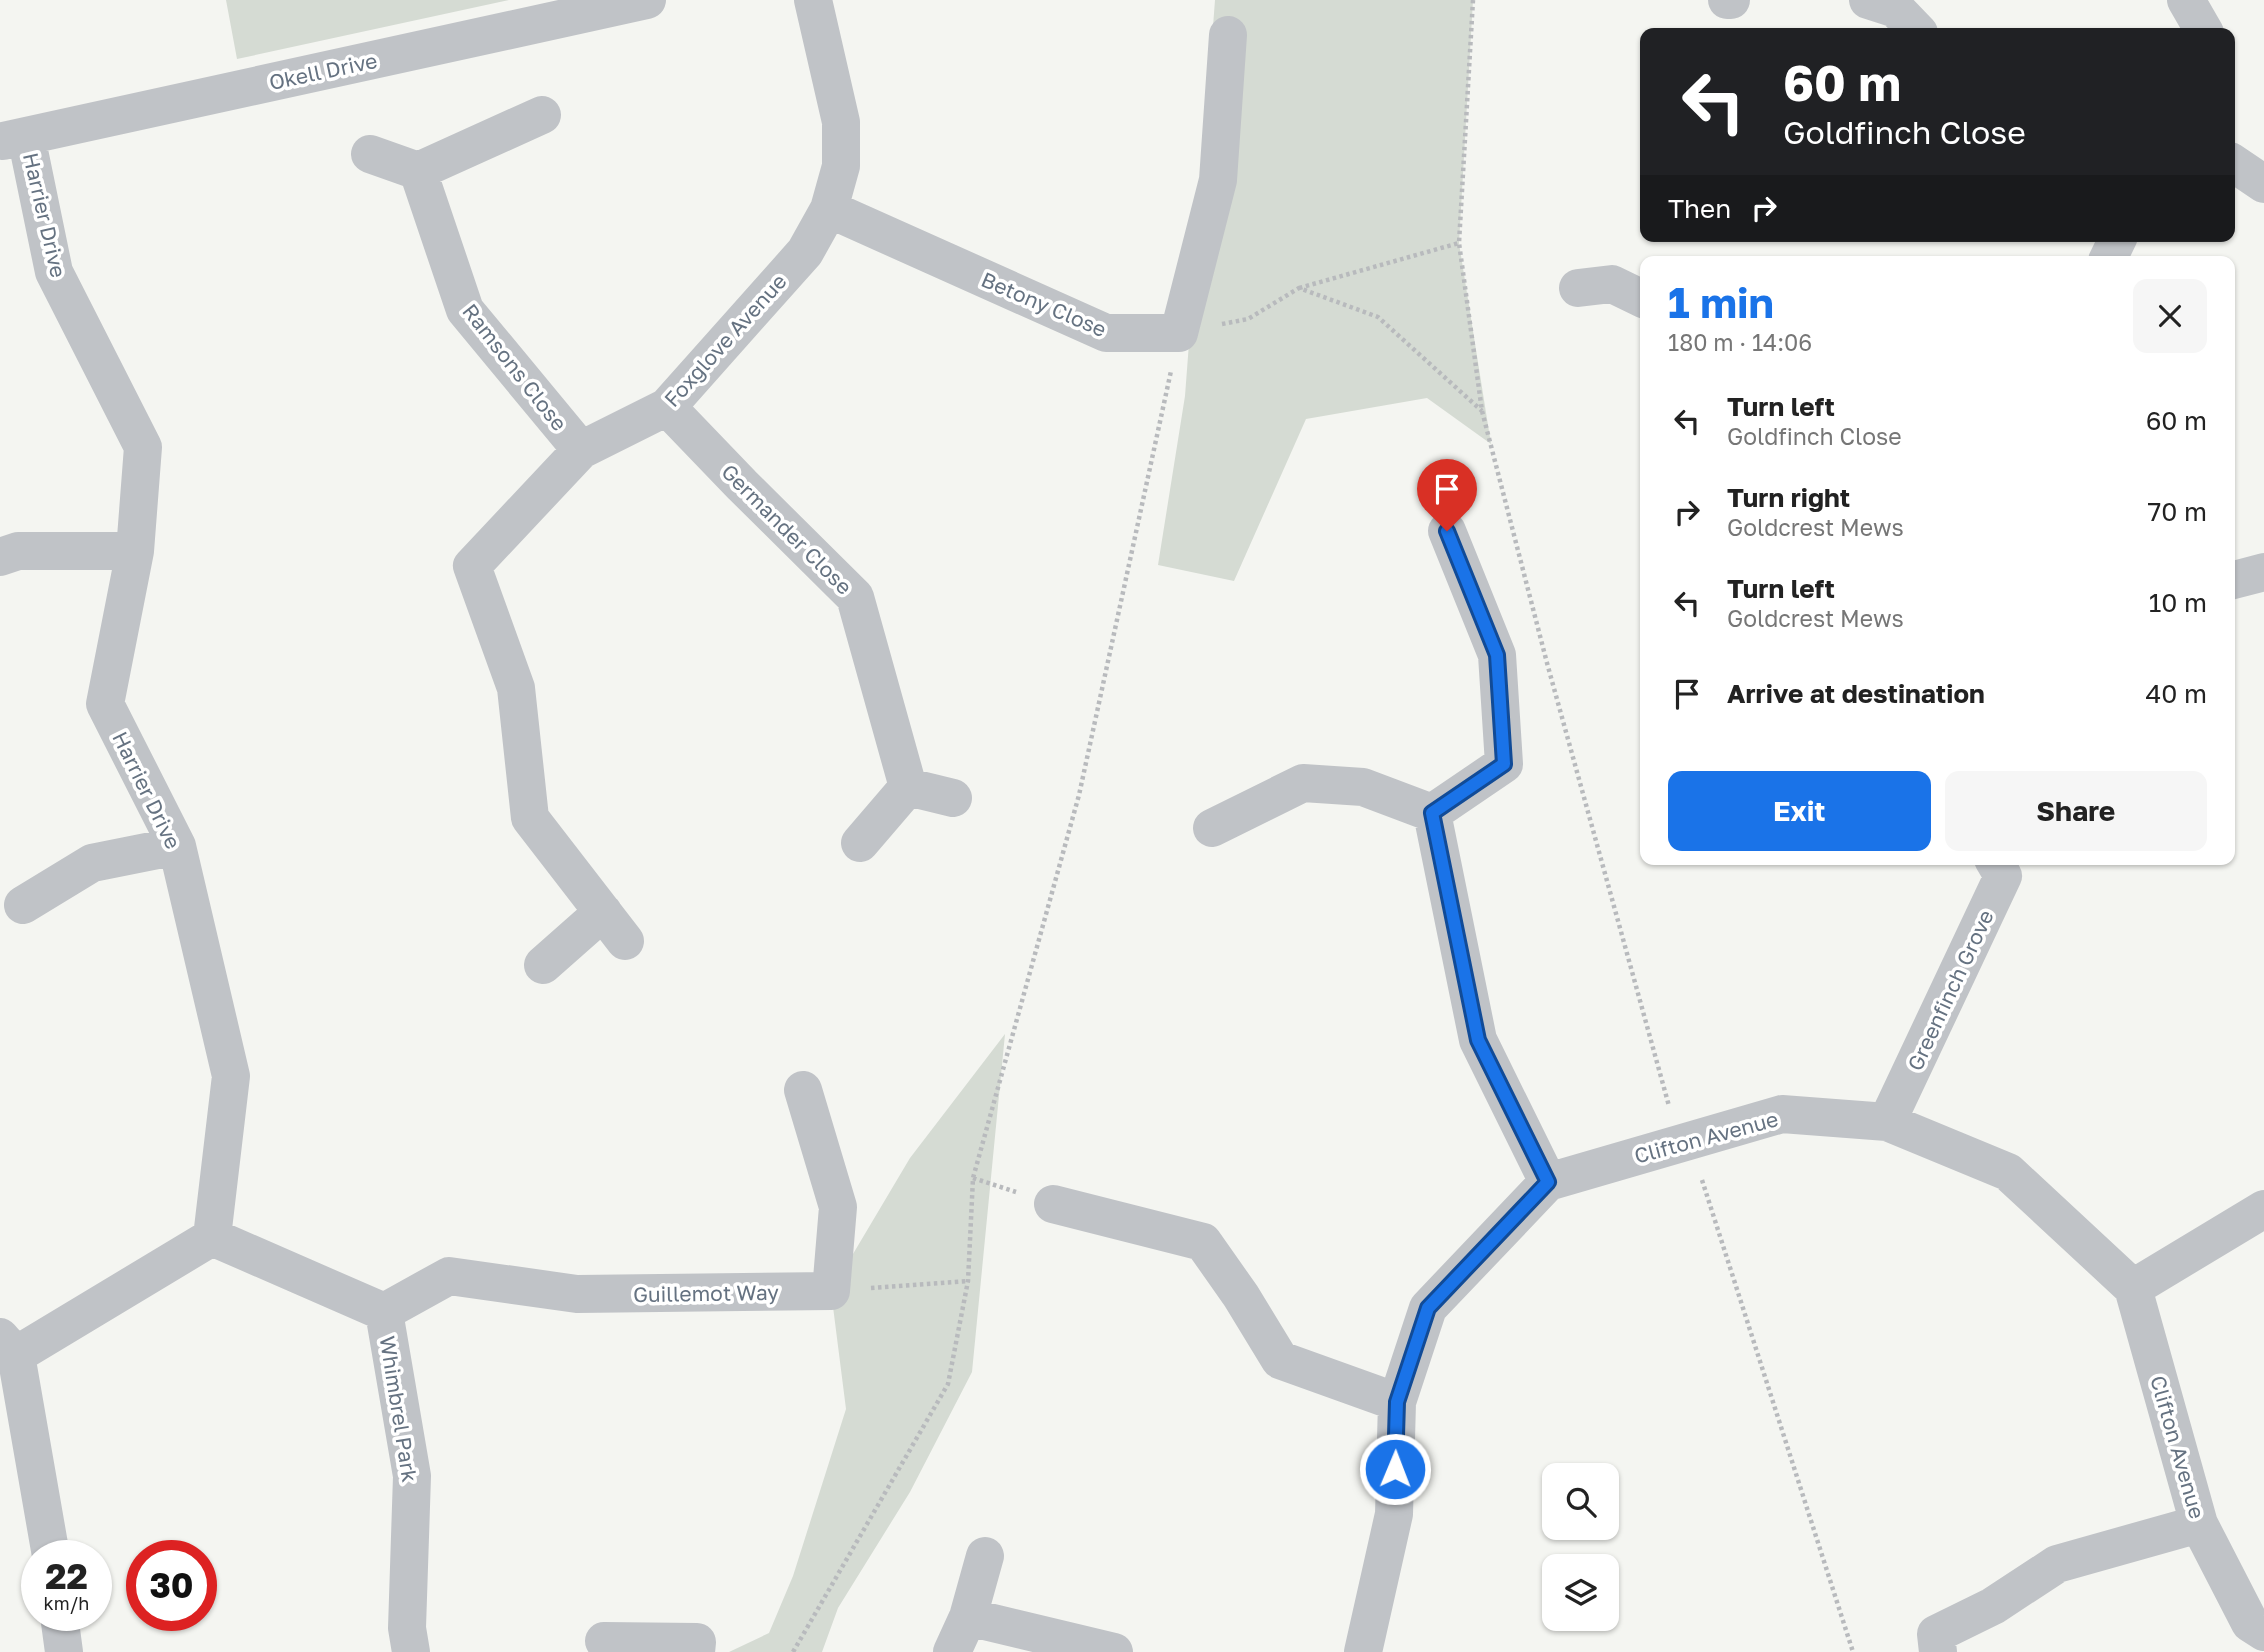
<!DOCTYPE html>
<html lang="en">
<head>
<meta charset="utf-8">
<style>
	body { margin:0; font-family:"Golos Text",sans-serif; background:#f6f6f6; color:#222; height:100vh; display:flex; flex-direction:column; font-size:26px; white-space:nowrap }
	* { box-sizing:border-box; margin:0 }
	p { font-size:23px; color:#767676 }
	.icon { flex:none; width:38px; height:38px; fill:none; stroke:currentColor; stroke-width:2; stroke-linecap:round; stroke-linejoin:round }
	.map { position:relative; flex:1; overflow:hidden }
	.drawer { position:absolute; left:1640px; top:256px; width:595px; height:609px; display:flex; flex-direction:column; background:#fff; border-radius:14px; box-shadow:0 2px 5px #0004 }
	.drawer>* { flex:none }
	.hud { position:absolute; left:1640px; top:28px; width:595px; height:214px; border-radius:14px; box-shadow:0 2px 5px #0004; background:#202124; color:#fff; overflow:hidden }
	.tools { position:absolute; left:1542px; top:1463px; display:grid; gap:14px }
	.tools a { display:grid; place-items:center; width:77px; height:77px; border-radius:14px; background:#fff; box-shadow:0 2px 5px #0004; font-size:35px }
	.speed { position:absolute; left:21px; top:1540px; display:flex; gap:14px; font-size:35px; font-weight:700; text-align:center }
	.speed>* { display:grid; place-content:center; width:91px; height:91px; border-radius:50%; background:#fff; box-shadow:0 2px 5px #0004; line-height:1 }
	.speed small { font-size:18px; font-weight:400 }
	.speed .limit { border:10px solid #d22; background:#fff; color:#111 }
	.pin { position:absolute; display:grid; place-items:center; width:60px; height:60px; color:#fff; margin:-72px -30px; border-radius:50% 50% 50% 0; rotate:-45deg; box-shadow:0 0 7px #0007 }
	.pin .icon { rotate:45deg }
	.me { position:absolute; width:77px; margin:-38px; rotate:1deg; stroke-linejoin:round; filter:drop-shadow(0 0 5px #0008) }
	.turn { display:flex; align-items:center; gap:24px; height:147px; padding:0 28px; font-size:32px }
	.turn .icon { width:91px; height:91px; stroke-width:2.5 }
	.turn b { display:block; font-size:49px; line-height:60px }
	.then { display:flex; align-items:center; height:66px; padding:0 28px; background:#0003; gap:14px; font-size:26px }
	.round { display:grid; place-items:center; flex:none; width:74px; height:74px; border-radius:14px; background:#f6f6f6 }
	.head { display:flex; align-items:center; justify-content:space-between; height:119px; padding:0 28px }
	h1 { font-size:42px; font-weight:700; line-height:52px; color:#1a73e8 }
	.action { display:flex; gap:14px; margin-top:auto; padding:14px 28px }
	.action a { flex:1; height:80px; border-radius:14px; background:#1a73e8; color:#fff; font-size:28px; font-weight:700; line-height:80px; text-align:center }
	.action a+a { background:#f6f6f6; color:#222 }
	ul { padding:0; list-style:none }
	li { display:flex; align-items:center; gap:21px; height:91px; padding:0 28px }
	li div { flex:1 }
	li b { display:block; font-size:26px }
	li em { font-style:normal }
	.map>svg:first-child { display:block }
</style>
</head>
<body>
<div class="map">
<svg width="2264" height="1652" viewBox="0 0 2264 1652">
	<rect width="100%" height="100%" fill="#f4f5f1"/>
	<path fill="#d5dbd3" d="M226,0H509L237,59Z
		M1215,0H1473L1459,243L1491,444L1427,398L1306,419L1234,581L1158,565L1185,396Z
		M1005,1034L972,1372L910,1492L838,1608L822,1652H729L769,1633L793,1576L846,1409L831,1291L910,1158Z"/>
	<g fill="none" stroke-linecap="round" stroke-linejoin="round">
		<path stroke="#b8babd" stroke-width="4.5" stroke-dasharray="3.5 3.5" stroke-linecap="butt" d="M1473,0L1459,243L1482,411L1547,663L1669,1106
			M1299,288L1459,243
			M1222,324L1248,319L1299,288L1378,317L1482,411
			M973,1178L1016,1192
			M1702,1180L1853,1652
			M871,1288L968,1281
			M793,1652L948,1384L968,1281L973,1178L1079,795L1171,371"/>
		<path stroke="#c0c3c7" stroke-width="38" d="M1727,0H1731
			M1868,0L1896,9L1919,33
			M2186,0L2205,33
			M542,115L418,171L465,310L581,450
			M3,141L647,0
			M370,154L418,171
			M2230,161L2264,184
			M829,209L1106,333H1179L1218,180L1228,35
			M2107,261L2119,236
			M1578,288L1612,284L1645,300
			M667,407L742,485L855,597L908,787L953,798
			M0,557L18,551H135
			M2230,581L2264,572
			M1432,813L1504,764L1497,655L1447,531
			M1212,828L1303,783L1363,787L1432,813L1478,1040L1548,1182
			M860,843L908,787
			M23,905L92,863L177,846
			M625,941L530,818L516,688L472,566L581,450L667,407L805,252L829,209L841,166V122L813,0
			M543,965L603,912
			M1887,1122L2003,876L1993,859
			M1053,1204L1203,1242L1241,1296L1280,1360L1397,1402
			M212,1237L384,1312L412,1476L407,1628L411,1652
			M2133,1288L2264,1209
			M384,1312L449,1276L577,1294L831,1291L838,1207L803,1090
			M0,1337L16,1355L51,1556
			M16,1355L212,1237L231,1076L177,846L105,704L135,551L143,447L54,272L26,136
			M59,1615L64,1652
			M968,1617L1114,1652
			M604,1641L697,1642L696,1652
			M952,1652L968,1617L985,1556
			M1363,1652L1394,1514L1397,1402L1428,1308L1548,1182L1782,1114L1887,1122L2008,1172L2133,1288L2199,1524L2250,1623L2264,1632
			M1938,1652L1936,1634L1993,1606L2057,1564L2199,1524"/>
	</g>
	<g fill="none" stroke-linecap="round" stroke-linejoin="round">
		<g stroke="#114b97" stroke-width="18">
			<path id="route" d="M1395,1469L1397,1402L1428,1308L1548,1182L1478,1040L1432,813L1504,764L1497,655L1447,531"/>
		</g>
		<use href="#route" stroke="#1a73e8" stroke-width="12"/>
	</g>
	<g text-anchor="middle" dominant-baseline="central" stroke-width="7" stroke-linejoin="round" paint-order="stroke">
		<g font-size="21" fill="#657281" stroke="#fff">
			<text transform="translate(323 71) rotate(-12)">Okell Drive</text>
			<text transform="translate(45 215) rotate(77)">Harrier Drive</text>
			<text transform="translate(1044 304) rotate(23)">Betony Close</text>
			<text transform="translate(725 340) rotate(-48)">Foxglove Avenue</text>
			<text transform="translate(515 367) rotate(52)">Ramsons Close</text>
			<text transform="translate(787 529) rotate(45)">Germander Close</text>
			<text transform="translate(147 790) rotate(64)">Harrier Drive</text>
			<text transform="translate(1950 990) rotate(-65)">Greenfinch Grove</text>
			<text transform="translate(1706 1137) rotate(-15)">Clifton Avenue</text>
			<text transform="translate(706 1293) rotate(-1)">Guillemot Way</text>
			<text transform="translate(399 1409) rotate(81)">Whimbrel Park</text>
			<text transform="translate(2178 1447) rotate(74)">Clifton Avenue</text>
		</g>
	</g>
</svg>
<div class="tools">
<a><svg class="icon" aria-label="search" viewBox="0 0 24 24"><circle cx="10" cy="10" r="6"/><path d="M15 15l6 6"/></svg></a>
<a><svg class="icon" aria-label="layers" viewBox="0 0 24 24"><path d="M12 4l9 5-9 5-9-5zM3 14l9 5 9-5"/></svg></a>
</div>
<div class="speed"><div>22<small>km/h</small></div><div class="limit">30</div></div>
<div class="pin" style="left:1447px;top:531px;background:#d93025"><svg class="icon" aria-label="arrive" viewBox="0 0 24 24"><path d="M6 21V4h12l-3 4 3 4H6"/></svg></div>
<svg class="me" style="left:1395px;top:1469px" viewBox="-20 -20 40 40"><circle r="17" fill="#1a73e8" stroke="#fff" stroke-width="3"/><path d="M0-11L8 9 0 5-8 9z" fill="#fff"/></svg>
<div class="hud">
<div class="turn"><svg class="icon" aria-label="left" viewBox="0 0 24 24"><path d="M17 20v-9H6M10 6l-5 5 5 5"/></svg><div><b>60 m</b>Goldfinch Close</div></div>
<div class="then">Then<svg class="icon" aria-label="right" viewBox="0 0 24 24"><path d="M7 20v-9h11M14 6l5 5-5 5"/></svg></div>
</div>
<section class="drawer">
<div class="head"><div><h1>1 min</h1><p>180 m · 14:06</p></div><a class="round"><svg class="icon" aria-label="close" viewBox="0 0 24 24"><path d="M6 6l12 12M18 6L6 18"/></svg></a></div>
<ul>
<li><svg class="icon" aria-label="left" viewBox="0 0 24 24"><path d="M17 20v-9H6M10 6l-5 5 5 5"/></svg><div><b>Turn left</b><p>Goldfinch Close</p></div><em>60 m</em></li>
<li><svg class="icon" aria-label="right" viewBox="0 0 24 24"><path d="M7 20v-9h11M14 6l5 5-5 5"/></svg><div><b>Turn right</b><p>Goldcrest Mews</p></div><em>70 m</em></li>
<li><svg class="icon" aria-label="left" viewBox="0 0 24 24"><path d="M17 20v-9H6M10 6l-5 5 5 5"/></svg><div><b>Turn left</b><p>Goldcrest Mews</p></div><em>10 m</em></li>
<li><svg class="icon" aria-label="arrive" viewBox="0 0 24 24"><path d="M6 21V4h12l-3 4 3 4H6"/></svg><div><b>Arrive at destination</b></div><em>40 m</em></li>
</ul>
<div class="action"><a>Exit</a><a>Share</a></div>
</section>
</div>
</body>
</html>
